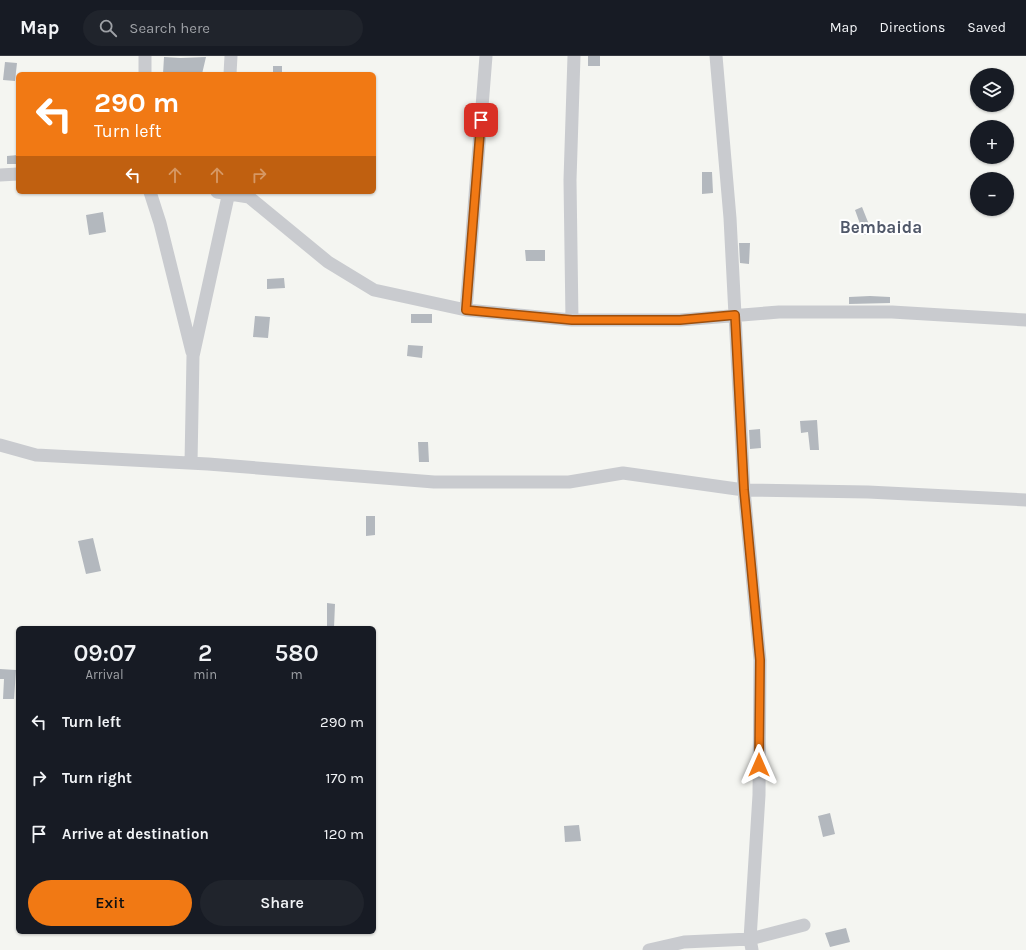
<!DOCTYPE html>
<html lang="en">
<head>
<meta charset="utf-8">
<style>
	body { margin:0; font-family:Karla,sans-serif; background:#20242c; color:#f1f3f6; height:100vh; display:flex; flex-direction:column; font-size:15px; white-space:nowrap }
	* { box-sizing:border-box; margin:0 }
	p { font-size:13px; color:#9ea1a6 }
	.icon { flex:none; width:22px; height:22px; fill:none; stroke:currentColor; stroke-width:2; stroke-linecap:round; stroke-linejoin:round }
	.map { position:relative; flex:1; overflow:hidden }
	.details { position:absolute; left:16px; top:570px; width:360px; height:308px; display:flex; flex-direction:column; background:#171b24; border-radius:6px; box-shadow:0 1px 3px #0004 }
	.details>* { flex:none }
	.hud { position:absolute; left:16px; top:16px; width:360px; height:122px; border-radius:6px; box-shadow:0 1px 3px #0004; background:#f17914; color:#fff; overflow:hidden }
	.tools { position:absolute; left:970px; top:12px; display:grid; gap:8px }
	.tools a { display:grid; place-items:center; width:44px; height:44px; border-radius:50%; background:#171b24; box-shadow:0 1px 3px #0004; font-size:20px }
	.pin { position:absolute; display:grid; place-items:center; width:34px; height:34px; color:#fff; margin:-17px; border-radius:8px; box-shadow:0 2px 6px #0006 }
	.me { position:absolute; width:44px; margin:-22px; rotate:0deg; stroke-linejoin:round; filter:drop-shadow(0 0 3px #0008) }
	.turn { display:flex; align-items:center; gap:14px; height:84px; padding:0 12px; font-size:18px }
	.turn .icon { width:52px; height:52px; stroke-width:2.5 }
	.turn b { display:block; font-size:28px; line-height:34px }
	.lanes { display:flex; align-items:center; height:38px; padding:0 12px; background:#0003; justify-content:center; gap:20px; direction:ltr }
	.lanes .off { opacity:.35 }
	.eta { display:flex; justify-content:space-evenly; align-items:center; height:68px; text-align:center }
	.eta b { font-size:24px; font-weight:600; line-height:28px }
	.primary-button { display:flex; gap:8px; margin-top:auto; padding:8px 12px }
	.primary-button a { flex:1; height:46px; border-radius:24px; background:#f17914; color:#111; font-size:16px; font-weight:600; line-height:46px; text-align:center }
	.primary-button a+a { background:#20242c; color:#f1f3f6 }
	ul { padding:0; list-style:none }
	li { display:flex; align-items:center; gap:12px; height:56px; padding:0 12px }
	li div { flex:1 }
	li b { display:block; font-size:15px }
	li em { font-style:normal }
	header { display:flex; align-items:center; gap:24px; box-sizing:border-box; height:56px; padding:0 20px; background:#171b24; border-bottom:1px solid #363941 }
	header strong { font-size:19px }
	nav { display:flex; gap:22px; margin-inline-start:auto; font-size:14px }
	.search { width:280px; height:36px; background:#20242c; display:flex; align-items:center; gap:10px; box-sizing:border-box; padding:0 14px; border-radius:22px; color:#9ea1a6; font-size:15px }
	.map>svg:first-child { display:block }
</style>
</head>
<body>
<header>
<strong>Map</strong>
<div class="search"><svg class="icon" aria-label="search" viewBox="0 0 24 24"><circle cx="10" cy="10" r="6"/><path d="M15 15l6 6"/></svg>Search here</div>
<nav><a>Map</a><a>Directions</a><a>Saved</a></nav>
</header>
<div class="map">
<svg width="1026" height="894" viewBox="0 0 1026 894">
	<rect width="100%" height="100%" fill="#f4f5f1"/>
	<path fill="#b3b8be" d="M588,0H600V10H588Z
		M164,1L181,2L206,1L202,18H163Z
		M5,6L17,7L15,25L3,24Z
		M273,10H282V18H273Z
		M18,99V108H7V100Z
		M702,116H712L713,137L702,138Z
		M862,151L872,176L864,179L855,154Z
		M103,156L106,176L89,179L86,159Z
		M739,187H750L749,208L740,207Z
		M525,194H545V205H526Z
		M284,222L285,232L267,233V223Z
		M870,240L890,241V247L849,248V241Z
		M411,258H432V267H411Z
		M255,260L270,261L268,282L253,281Z
		M408,289L423,290L422,302L407,300Z
		M817,364L819,394H810L808,376L801,377L800,365Z
		M760,373L761,392L750,393L749,374Z
		M418,386H428L429,406H419Z
		M366,460H375V479L366,480Z
		M93,482L101,515L86,518L78,485Z
		M327,547L335,548L334,572H327Z
		M0,613L16,614L14,643H3L4,623H0Z
		M830,757L835,778L823,781L818,760Z
		M579,769L581,785L565,786L564,770Z
		M846,872L850,886L830,891L825,877Z"/>
	<g fill="none" stroke-linecap="round" stroke-linejoin="round">
		<path stroke="#c9cbcf" stroke-width="13" d="M145,0V18
			M716,0L730,162L744,434L760,604L759,739L750,883L752,894
			M230,18L231,0
			M0,119L18,118
			M150,136L160,167L192,296
			M217,136L249,141L328,206L374,234L466,254L572,264H680L779,256H892L1026,264
			M466,254L486,0
			M572,264L570,124L574,0
			M0,389L36,399L208,408L434,426H569L623,417L744,434L868,436L1026,444
			M191,407L193,300L229,136
			M649,894L684,886L750,883L804,869"/>
	</g>
	<g fill="none" stroke-linecap="round" stroke-linejoin="round">
		<g stroke="#9d4f0d" stroke-width="10">
			<path id="route" d="M481,64L466,254L572,264H680L735,259L744,434L760,604L759,709"/>
		</g>
		<use href="#route" stroke="#f17914" stroke-width="7"/>
	</g>
	<g text-anchor="middle" dominant-baseline="central" stroke-width="4" stroke-linejoin="round" paint-order="stroke">
		<g font-size="17" font-weight="bold" fill="#505869" stroke="#fff">
			<text x="881" y="171">Bembaida</text>
		</g>
	</g>
</svg>
<div class="tools">
<a><svg class="icon" aria-label="layers" viewBox="0 0 24 24"><path d="M12 4l9 5-9 5-9-5zM3 14l9 5 9-5"/></svg></a>
<a>+</a>
<a>−</a>
</div>
<div class="pin" style="left:481px;top:64px;background:#d93025"><svg class="icon" aria-label="arrive" viewBox="0 0 24 24"><path d="M6 21V4h12l-3 4 3 4H6"/></svg></div>
<svg class="me" style="left:759px;top:709px" viewBox="-20 -20 40 40"><path d="M0-17L14 15 0 8-14 15z" fill="#f17914" stroke="#fff" stroke-width="4"/></svg>
<div class="hud">
<div class="turn"><svg class="icon" aria-label="left" viewBox="0 0 24 24"><path d="M17 20v-9H6M10 6l-5 5 5 5"/></svg><div><b>290 m</b>Turn left</div></div>
<div class="lanes"><svg class="icon" aria-label="left" viewBox="0 0 24 24"><path d="M17 20v-9H6M10 6l-5 5 5 5"/></svg><svg class="icon off" aria-label="ahead" viewBox="0 0 24 24"><path d="M12 20V5M6 11l6-6 6 6"/></svg><svg class="icon off" aria-label="ahead" viewBox="0 0 24 24"><path d="M12 20V5M6 11l6-6 6 6"/></svg><svg class="icon off" aria-label="right" viewBox="0 0 24 24"><path d="M7 20v-9h11M14 6l5 5-5 5"/></svg></div>
</div>
<section class="details">
<div class="eta">
<div><b>09:07</b><p>Arrival</p></div>
<div><b>2</b><p>min</p></div>
<div><b>580</b><p>m</p></div>
</div>
<ul>
<li><svg class="icon" aria-label="left" viewBox="0 0 24 24"><path d="M17 20v-9H6M10 6l-5 5 5 5"/></svg><div><b>Turn left</b></div><em>290 m</em></li>
<li><svg class="icon" aria-label="right" viewBox="0 0 24 24"><path d="M7 20v-9h11M14 6l5 5-5 5"/></svg><div><b>Turn right</b></div><em>170 m</em></li>
<li><svg class="icon" aria-label="arrive" viewBox="0 0 24 24"><path d="M6 21V4h12l-3 4 3 4H6"/></svg><div><b>Arrive at destination</b></div><em>120 m</em></li>
</ul>
<div class="primary-button"><a>Exit</a><a>Share</a></div>
</section>
</div>
</body>
</html>
